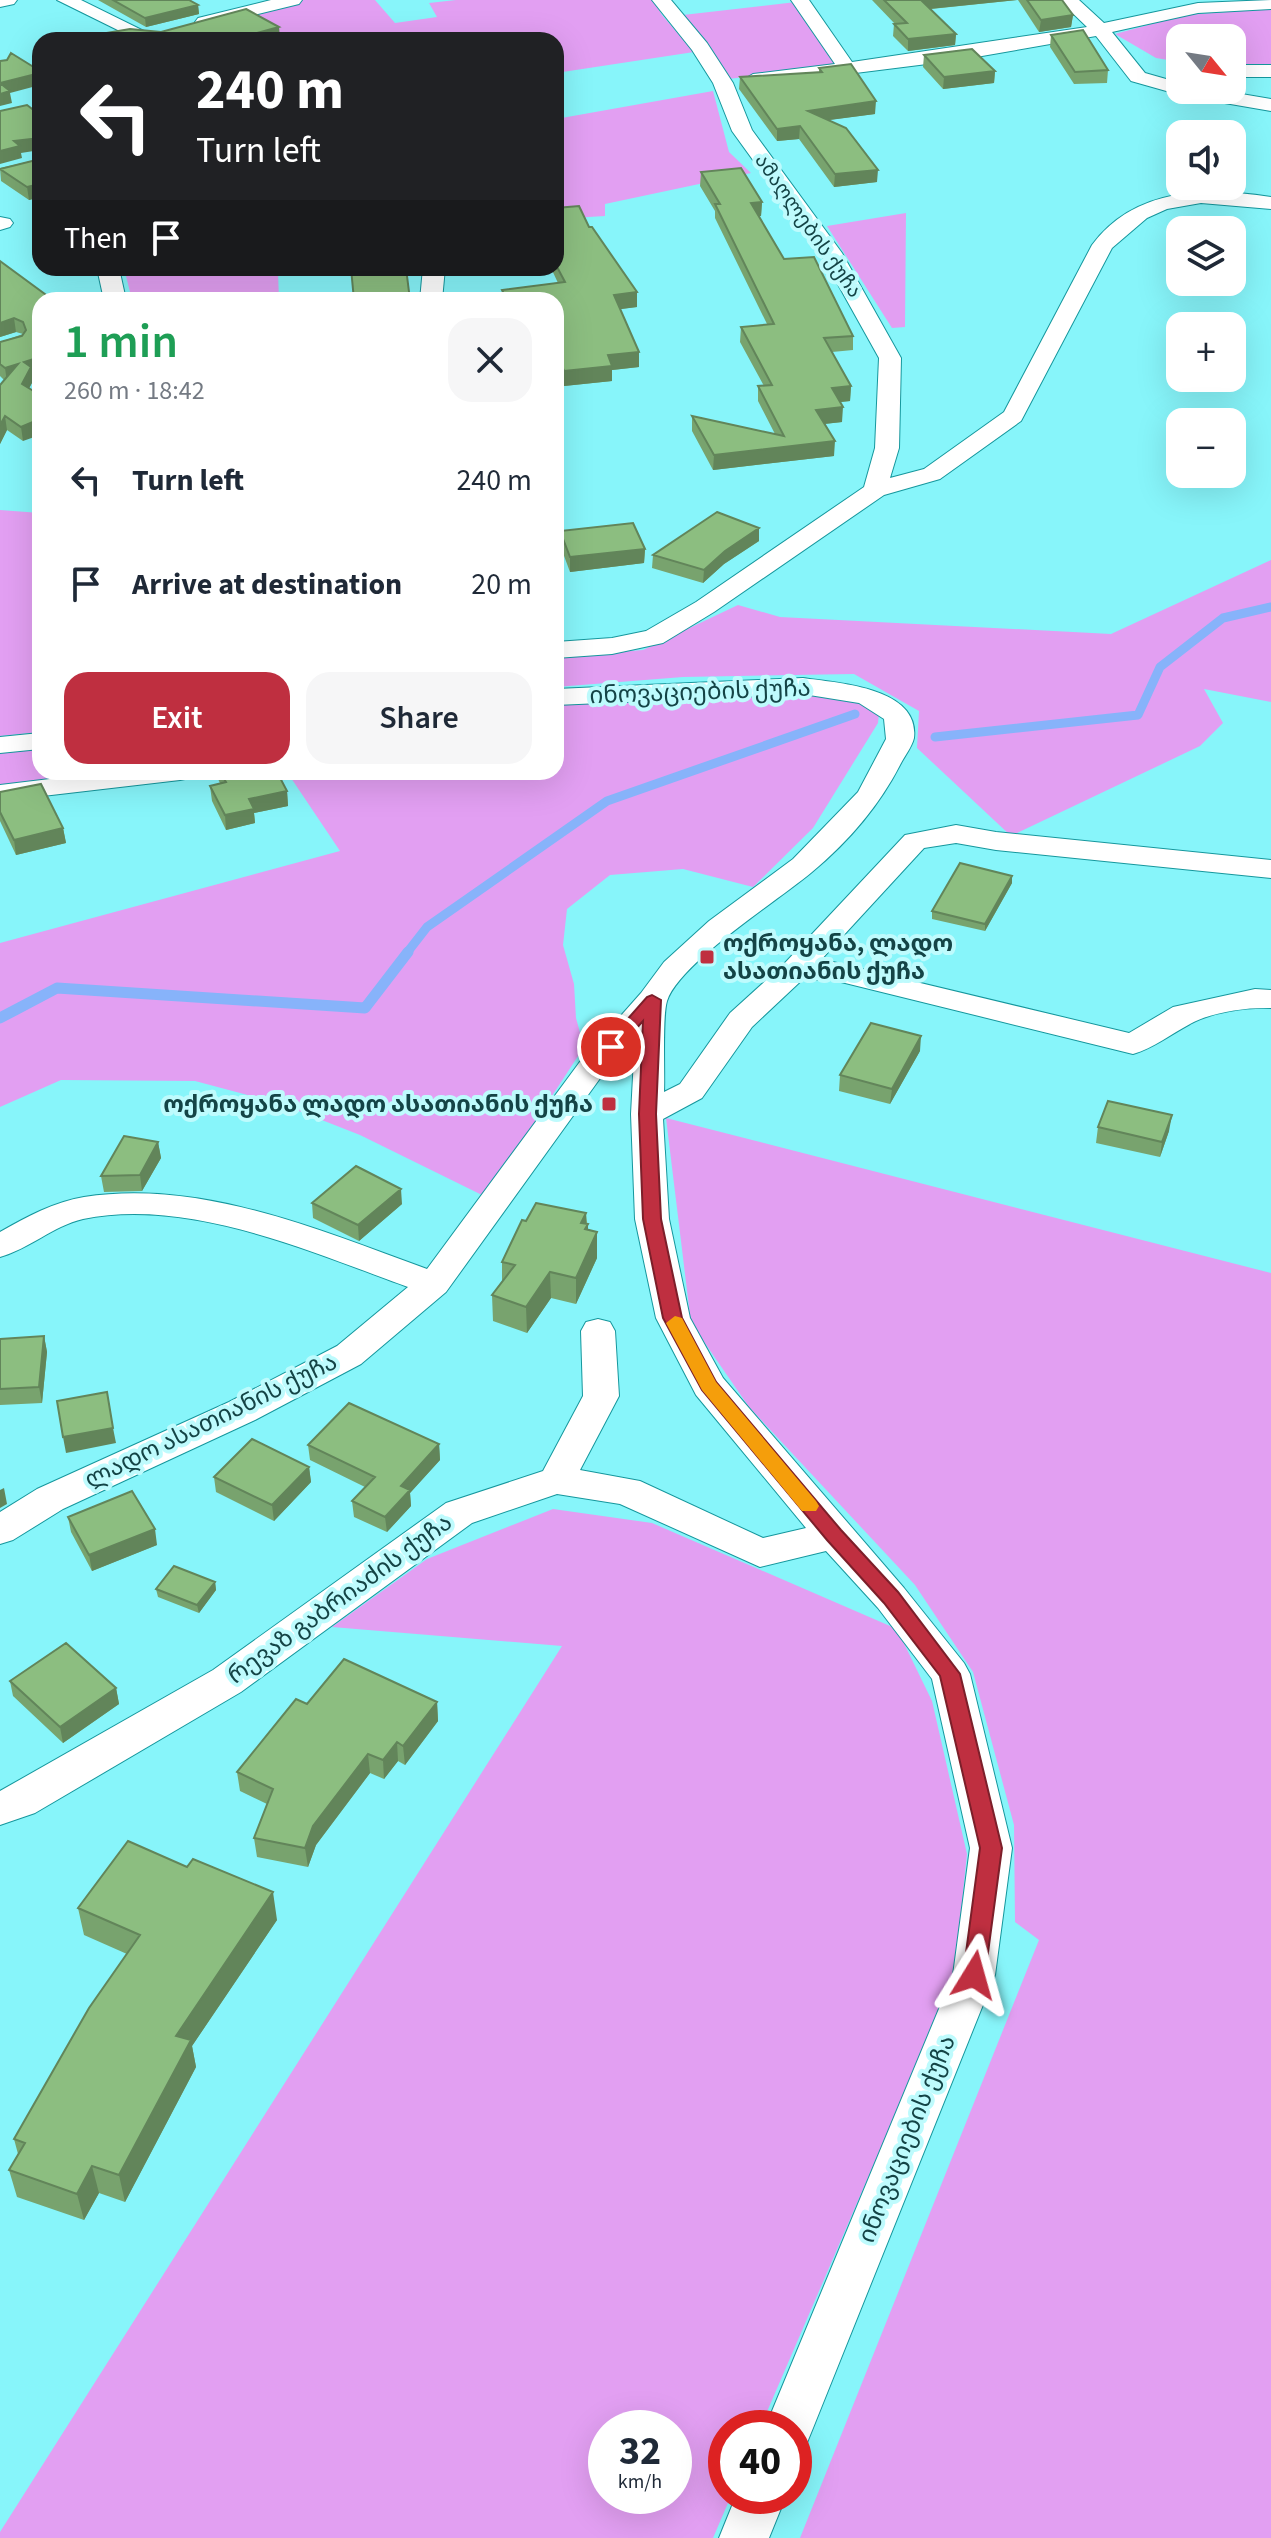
<!DOCTYPE html>
<html lang="en">
<head>
<meta charset="utf-8">
<style>
	body { margin:0; font-family:"Source Sans 3","Noto Sans Georgian",sans-serif; background:#f6f6f7; color:#1f2937; height:100vh; display:flex; flex-direction:column; font-size:30px; white-space:nowrap }
	* { box-sizing:border-box; margin:0 }
	p { font-size:26px; color:#747a83 }
	.icon { flex:none; width:44px; height:44px; fill:none; stroke:currentColor; stroke-width:2; stroke-linecap:round; stroke-linejoin:round }
	.map { position:relative; flex:1; overflow:hidden }
	.details { position:absolute; left:32px; top:292px; width:532px; height:488px; display:flex; flex-direction:column; background:#fff; border-radius:24px; box-shadow:0 8px 32px #0002 }
	.details>* { flex:none }
	.top-card { position:absolute; left:32px; top:32px; width:532px; height:244px; border-radius:24px; box-shadow:0 8px 32px #0002; background:#202124; color:#fff; overflow:hidden }
	.needle { width:52px; rotate:120deg }
	.buttons { position:absolute; left:1166px; top:24px; display:grid; gap:16px }
	.buttons a { display:grid; place-items:center; width:80px; height:80px; border-radius:16px; background:#fff; box-shadow:0 8px 32px #0002; font-size:40px }
	.speed { position:absolute; left:588px; top:2410px; display:flex; gap:16px; font-size:40px; font-weight:700; text-align:center }
	.speed>* { display:grid; place-content:center; width:104px; height:104px; border-radius:50%; background:#fff; box-shadow:0 8px 32px #0002; line-height:1 }
	.speed small { font-size:20px; font-weight:400 }
	.speed .limit { border:12px solid #d22; background:#fff; color:#111 }
	.pin { position:absolute; display:grid; place-items:center; width:68px; height:68px; color:#fff; margin:-34px; border:4px solid #fff; border-radius:50%; box-shadow:0 2px 8px #0007 }
	.me { position:absolute; width:88px; margin:-44px; rotate:8deg; stroke-linejoin:round; filter:drop-shadow(0 0 6px #0008) }
	.turn { display:flex; align-items:center; gap:28px; height:168px; padding:0 32px; font-size:36px }
	.turn .icon { width:104px; height:104px; stroke-width:2.5 }
	.turn b { display:block; font-size:56px; line-height:68px }
	.then { display:flex; align-items:center; height:76px; padding:0 32px; background:#0003; gap:16px; font-size:30px }
	.round { display:grid; place-items:center; flex:none; width:84px; height:84px; border-radius:24px; background:#f6f6f7 }
	.head { display:flex; align-items:center; justify-content:space-between; height:136px; padding:0 32px }
	h1 { font-size:48px; font-weight:600; line-height:60px; color:#1e9e55 }
	.button { display:flex; gap:16px; margin-top:auto; padding:16px 32px }
	.button a { flex:1; height:92px; border-radius:24px; background:#bf2f40; color:#fff; font-size:32px; font-weight:600; line-height:92px; text-align:center }
	.button a+a { background:#f6f6f7; color:#1f2937 }
	ul { padding:0; list-style:none }
	li { display:flex; align-items:center; gap:24px; height:104px; padding:0 32px }
	li div { flex:1 }
	li b { display:block; font-size:30px }
	li em { font-style:normal }
	.map>svg:first-child { display:block }
</style>
</head>
<body>
<div class="map">
<svg width="1271" height="2538" viewBox="0 0 1271 2538">
	<rect width="100%" height="100%" fill="#87f5fa"/>
	<path fill="#e29ff2" fill-rule="evenodd" d="M302,0H375L395,23L437,17L429,3L456,0H653L662,15L694,52L556,73V40H291L248,12Z
		M796,2L840,66L728,79L683,15Z
		M1271,9V67H1232V38H1180V62L1156,58L1115,34L1185,15Z
		M713,91L729,152L751,173L605,204V216L556,219V119Z
		M906,213L905,327L892,328L827,226Z
		M124,268H331L278,272L279,300H132Z
		M0,510L40,513V732L0,736Z
		M1271,560V702L1204,689L1223,723L1200,746L1011,836L917,748L919,711L854,674L683,677L556,687V657L643,650L738,605L780,617L1111,634Z
		M802,690L857,701L879,713L878,723L813,828L753,887L683,869L610,875L567,909L563,945L574,984L576,1018L584,1047L486,1197L360,1135L281,1104L195,1081L61,1080L0,1107V943L340,851L287,772H556V705Z
		M40,746V772H122L0,786V750Z
		M666,1118L1271,1273V2538H800L1039,1940L1015,1922L1014,1825L973,1672L915,1585L749,1407L691,1323Z
		M553,1509L652,1523L897,1629L932,1701L967,1854L954,1978L760,2428H726V2496H731L713,2538H0V2532L562,1646L332,1627L427,1559ZM606,2428H674V2496H606Z"/>
	<g fill="none" stroke-linecap="round" stroke-linejoin="round">
		<path stroke="#87b3fa" stroke-width="9" d="M935,737L1138,715L1160,667L1223,618L1271,607
			M406,954L427,927L607,801L855,714"/>
		<path stroke="#87b3fa" stroke-width="11" d="M0,1018L57,988L365,1008L408,952"/>
		<g stroke="#15979d" stroke-width="2">
			<path id="minor" d="M0,0H17L14,4L0,7Z
				M57,0H81L162,40H138Z
				M271,0H302L299,4L204,27L195,22L198,18Z
				M652,0H671L707,43L733,83L752,130L842,253L901,358L899,448L890,478L924,469L1004,412L1092,245C1135,187 1207,187 1271,197V209L1201,203L1167,209L1147,218L1112,248L1021,421L940,479L884,495L714,612L663,643L612,654L556,658V642L612,638L646,631L696,602L864,487L875,448L879,358L821,254L732,131L713,83L692,50Z
				M791,0H809L852,62L1087,27L1059,0H1079L1104,23L1198,3L1271,0V9L1198,13L1112,32L1145,73L1180,83V90H1218L1271,99V111L1184,96L1131,81L1096,36L959,60L753,86L746,84L743,80L753,74L835,64Z
				M1232,65H1271V77H1232Z
				M0,217L10,219L13,223L10,227L0,230Z
				M97,268H119L126,300H104Z
				M423,268H445L442,300H420Z
				M803,678C837,683 920,687 914,738C912,747 904,757 900,765C879,806 847,843 812,872C779,900 679,963 667,1001C662,1017 665,1072 664,1092L680,1084L730,1013L783,965L905,835L956,825L996,832L1271,860V878L996,850L956,843L924,848L819,962H833L1129,1033L1173,1007L1255,989L1271,990V1008C1247,1007 1211,1012 1190,1024C1171,1034 1154,1048 1133,1054L833,980H802L752,1027L702,1098L663,1119L669,1219L690,1318L723,1378L904,1588L964,1663L970,1674L1012,1848L995,1975L813,2428L806,2445L794,2450V2428H765L953,1975L970,1848L932,1679L878,1608L826,1551L760,1567L620,1504L557,1494L472,1523L241,1692L35,1813L0,1825V1791L213,1670L446,1503L543,1471L583,1396L581,1331L586,1322L598,1319L610,1322L615,1331L619,1396L580,1470L640,1481L763,1538L806,1528L696,1395L656,1318L635,1219L631,1114L635,1039L601,1077L446,1292L361,1364L255,1420L63,1509L13,1540L0,1544V1512L37,1489L229,1402L337,1346L408,1287C311,1252 188,1197 83,1219C53,1226 29,1249 0,1257V1232C26,1217 54,1202 84,1197C201,1179 319,1230 427,1269L579,1063L641,993L664,962L709,921L793,859L858,792L886,739L884,719L859,703L803,694L556,705V689Z
				M40,733V749L0,753V737Z
				M108,772H194L190,778L180,780L0,801V785Z
				M736,2496H786L769,2538H719Z"/>
		</g>
		<use href="#minor" fill="#fff" fill-rule="evenodd"/>
	</g>
	<path fill="#78a36e" d="M98,0H189L198,5L199,14L146,27Z
		M872,0H1017L931,9L956,34L955,45L908,51L893,36L894,24H895Z
		M1018,0H1062L1073,15L1071,27L1039,32Z
		M1051,35L1108,70L1107,83L1074,84L1050,47Z
		M924,55L995,71L994,83L943,89L923,67Z
		M819,68L875,114L828,120L877,182L834,187L799,139L777,141L739,89L740,77L819,73Z
		M40,159V197L29,200L1,181L0,168Z
		M701,172L762,202L761,216H759L784,259L853,336V350L832,352L851,386L850,401L840,402L842,422L824,424L834,456L713,470L692,431V416L775,434L758,401V386H764L740,342L741,327L767,324L715,218V211L700,186Z
		M556,208L589,227L637,307L620,309L639,352V367L612,370V381L564,386L556,366V300H502V290L558,283L551,268H556Z
		M0,261L40,300V372L32,374L33,381L29,388L23,441L7,430L0,444V385L4,380L0,376V342L23,334L16,332L0,337Z
		M560,531L645,549L644,563L570,572L560,545Z
		M759,541L724,564L703,583L652,568L653,555Z
		M217,772H277L287,791L288,806L254,813L255,823L226,830L212,801L210,786L220,783L217,777Z
		M0,792L63,828L66,843L16,855L0,821Z
		M1012,876V883L985,931L932,919V911Z
		M920,1051L890,1104L839,1091L840,1075Z
		M1098,1127L1169,1131L1160,1157L1096,1143Z
		M158,1142L161,1158L142,1191L104,1192L101,1176Z
		M312,1203L402,1204L359,1241L313,1218Z
		M586,1213L588,1230L597,1232V1258L576,1304L551,1298L527,1333L493,1321L492,1295L502,1281V1262L526,1221Z
		M44,1336L47,1352L42,1403L0,1405V1339Z
		M439,1444L440,1460L410,1493L411,1506L387,1532L354,1517L352,1501L365,1487L310,1460L308,1445Z
		M309,1467L311,1482L274,1521L216,1492L214,1477Z
		M68,1517L157,1545L92,1571L71,1532Z
		M215,1582L216,1590L199,1613L158,1597L156,1589Z
		M10,1681L116,1688L119,1704L63,1743L13,1696Z
		M437,1702L438,1721L405,1765L398,1761L384,1779L370,1773L316,1845L308,1867L257,1857L254,1838L267,1804L240,1791L237,1772L307,1704Z
		M78,1908L277,1920L192,2046L196,2067L125,2202L99,2193L84,2220L17,2197L9,2170L18,2154L14,2139L127,1954L84,1935Z"/>
	<path fill="#62855a" d="M920,0H1017L919,10Z
		M198,5L199,14L146,27L145,18Z
		M1073,15L1071,27L1039,32L1041,20Z
		M279,27L280,38L274,40H231Z
		M956,34L955,45L908,51V39Z
		M995,71L994,83L943,89L944,77Z
		M40,73V85L10,93L12,103L0,106V83Z
		M876,101L875,114L807,123L808,111Z
		M800,126L799,139L777,141V129Z
		M40,138V150L21,153L22,158L0,164V151L14,141Z
		M878,170L877,182L834,187L835,174Z
		M40,184V197L29,200L27,187Z
		M762,202L761,216L751,217V203Z
		M637,292V307L614,310V295Z
		M14,318L16,332L0,337V323Z
		M639,352V367L612,370V381L564,386V371L608,355Z
		M40,357V372L32,374L33,381L24,398L22,384L24,362Z
		M18,364L7,382L5,368Z
		M851,386L850,401L831,403L832,388Z
		M843,407L842,422L815,425L816,410Z
		M5,416L7,430L0,444V425Z
		M40,419V435L23,441L21,427Z
		M835,441L834,456L713,470L714,455Z
		M556,442H558V456H556Z
		M759,528V541L724,564L703,583L704,570L725,551Z
		M645,549L644,563L570,572V557Z
		M287,791L288,806L254,813L255,823L226,830L225,815L249,799Z
		M63,828L66,843L16,855L14,840Z
		M1012,876V883L985,931V924Z
		M921,1036L920,1051L890,1104L892,1089Z
		M1172,1115L1169,1131L1160,1157L1162,1142Z
		M158,1142L161,1158L142,1191L140,1175Z
		M401,1189L402,1204L359,1241L358,1225Z
		M586,1213V1227L588,1224V1250L581,1223Z
		M597,1232V1258L576,1304V1278Z
		M550,1272L551,1298L527,1333L526,1307Z
		M44,1336L47,1352L42,1403L39,1387Z
		M113,1428L116,1443L66,1453L63,1437Z
		M439,1444L440,1460L410,1493L411,1506L387,1532L385,1517L401,1486Z
		M309,1467L311,1482L274,1521L272,1505Z
		M4,1488L7,1504L0,1508V1490Z
		M155,1529L157,1545L92,1571L89,1555Z
		M215,1582L216,1590L199,1613L197,1605Z
		M116,1688L119,1704L63,1743L60,1727Z
		M437,1702L438,1721L405,1765L403,1746Z
		M397,1742L398,1761L384,1779L383,1760Z
		M368,1754L370,1773L316,1845L308,1867L305,1848L313,1826Z
		M273,1892L277,1920L192,2046L196,2067L125,2202L119,2175L176,2036Z
		M92,2166L99,2193L84,2220L77,2194Z"/>
	<path fill="#8cbe80" stroke="#62855a" stroke-width="2" d="M113,0H189L198,5L145,18Z
		M884,0H921L956,34L908,39L894,24L907,23Z
		M1027,0H1062L1073,15L1041,20Z
		M246,9L279,27L231,40H107L101,34L130,29L161,32Z
		M1083,30L1108,70L1075,72L1051,35Z
		M972,49L995,71L944,77L924,55Z
		M11,53L40,71V73L0,83L10,91L0,94V61L7,60Z
		M851,64L876,101L808,111L846,128L878,170L835,174L800,126L777,129L740,77L822,72L819,68Z
		M27,105L40,115V138L14,141L20,146L0,151V111Z
		M40,159V184L27,187L0,169Z
		M741,168L762,202L751,203L784,259L814,257L853,336L824,338L851,386L832,388L843,407L816,410L835,441L714,455L692,416L784,436L758,386L772,385L741,327L774,324L715,204H720L701,172Z
		M579,206L589,227H592L637,292L614,295L639,352L608,355L612,366L564,371L556,352V300H507L502,290L565,282L556,265V208Z
		M0,261L53,300H40V357L24,362L31,367L22,384L40,395V419L21,427L5,416L0,425V385L18,364L5,368L0,364V342L22,336L26,330L23,322L14,318L0,323Z
		M351,268H406L410,300H354Z
		M717,512L759,528L725,551L704,570L653,555Z
		M633,523L645,549L570,557L560,531Z
		M220,772H277L287,791L249,799L254,809L225,815L210,786L226,782Z
		M41,784L63,828L14,840L0,812V792Z
		M960,863L1012,876L985,924L932,911Z
		M871,1023L921,1036L892,1089L840,1075Z
		M1108,1101L1172,1115L1162,1142L1098,1127Z
		M124,1136L158,1142L140,1175L101,1176Z
		M356,1166L401,1189L358,1225L312,1203Z
		M536,1203L586,1213L581,1223L588,1224L585,1229L597,1232L576,1278L550,1272L526,1307L492,1295L515,1265L502,1262L522,1220L526,1221Z
		M44,1336L39,1387L0,1389V1339Z
		M107,1392L113,1428L63,1437L57,1401Z
		M349,1403L439,1444L401,1486L410,1490L385,1517L352,1501L375,1477L308,1445Z
		M252,1439L309,1467L272,1505L214,1477Z
		M132,1491L155,1529L89,1555L68,1517Z
		M174,1566L215,1582L197,1605L156,1589Z
		M66,1643L116,1688L60,1727L10,1681Z
		M344,1659L437,1702L403,1746L397,1742L383,1760L368,1754L313,1826L305,1848L254,1838L273,1789L237,1772L296,1699L307,1704Z
		M128,1841L187,1867L193,1859L273,1892L176,2036L191,2040L119,2175L92,2166L77,2194L9,2170L25,2143L14,2139L89,2008L140,1935L78,1908Z"/>
	<path fill="#bf2f40" stroke="#7c1f2a" stroke-width="2" d="M652,995L661,1000L656,1114L661,1219L682,1318L716,1382L841,1530L898,1592L960,1674L1002,1848L985,1975L982,1982L974,1984L966,1982L963,1975L980,1848L940,1676L884,1603L827,1540L702,1390L663,1318L643,1219L639,1114L643,1021L617,1050L611,1052L603,1047L647,997Z"/>
	<path fill="#f59e0b" d="M675,1316L682,1318L716,1382L816,1501L819,1506L816,1511H802L702,1390L666,1323Z"/>
	<g fill="#bf2f40" stroke="#befbfd" stroke-width="3">
		<rect x="699" y="949" width="16" height="16" rx="4"/>
		<rect x="601" y="1096" width="16" height="16" rx="4"/>
	</g>
	<g text-anchor="middle" dominant-baseline="central" stroke-width="8" stroke-linejoin="round" paint-order="stroke">
		<g font-size="20" fill="#144446" stroke="#befbfd">
			<text transform="translate(808 226) rotate(55)">ამაღლების ქუჩა</text>
		</g>
		<g font-size="24" fill="#144446" stroke="#befbfd">
			<text transform="translate(700 692) rotate(-2)">ინოვაციების ქუჩა</text>
			<text transform="translate(211 1421) rotate(-26)">ლადო ასათიანის ქუჩა</text>
			<text transform="translate(340 1599) rotate(-36)">რევაზ გაბრიაძის ქუჩა</text>
			<text transform="translate(907 2139) rotate(-68)">ინოვაციების ქუჩა</text>
		</g>
		<g font-size="24" font-weight="bold" fill="#144446" stroke="#befbfd" text-anchor="start">
			<text x="723" y="943">ოქროყანა, ლადო<tspan x="723" dy="28">ასათიანის ქუჩა</tspan></text>
			<text x="593" y="1104" text-anchor="end">ოქროყანა ლადო ასათიანის ქუჩა</text>
		</g>
	</g>
</svg>
<div class="buttons">
<a><svg class="needle" viewBox="-14 -14 28 28"><path d="M0-13l5 13h-10z" fill="#e53935"/><path d="M0 13l5-13h-10z" fill="#747a83"/></svg></a>
<a><svg class="icon" aria-label="sound" viewBox="0 0 24 24"><path d="M4 9h4l5-4v14l-5-4H4zM17 9q2 3 0 6"/></svg></a>
<a><svg class="icon" aria-label="layers" viewBox="0 0 24 24"><path d="M12 4l9 5-9 5-9-5zM3 14l9 5 9-5"/></svg></a>
<a>+</a>
<a>−</a>
</div>
<div class="speed"><div>32<small>km/h</small></div><div class="limit">40</div></div>
<div class="pin" style="left:611px;top:1047px;background:#d93025"><svg class="icon" aria-label="arrive" viewBox="0 0 24 24"><path d="M6 21V4h12l-3 4 3 4H6"/></svg></div>
<svg class="me" style="left:974px;top:1975px" viewBox="-20 -20 40 40"><path d="M0-17L14 15 0 8-14 15z" fill="#bf2f40" stroke="#fff" stroke-width="4"/></svg>
<div class="top-card">
<div class="turn"><svg class="icon" aria-label="left" viewBox="0 0 24 24"><path d="M17 20v-9H6M10 6l-5 5 5 5"/></svg><div><b>240 m</b>Turn left</div></div>
<div class="then">Then<svg class="icon" aria-label="arrive" viewBox="0 0 24 24"><path d="M6 21V4h12l-3 4 3 4H6"/></svg></div>
</div>
<section class="details">
<div class="head"><div><h1>1 min</h1><p>260 m · 18:42</p></div><a class="round"><svg class="icon" aria-label="close" viewBox="0 0 24 24"><path d="M6 6l12 12M18 6L6 18"/></svg></a></div>
<ul>
<li><svg class="icon" aria-label="left" viewBox="0 0 24 24"><path d="M17 20v-9H6M10 6l-5 5 5 5"/></svg><div><b>Turn left</b></div><em>240 m</em></li>
<li><svg class="icon" aria-label="arrive" viewBox="0 0 24 24"><path d="M6 21V4h12l-3 4 3 4H6"/></svg><div><b>Arrive at destination</b></div><em>20 m</em></li>
</ul>
<div class="button"><a>Exit</a><a>Share</a></div>
</section>
</div>
</body>
</html>
